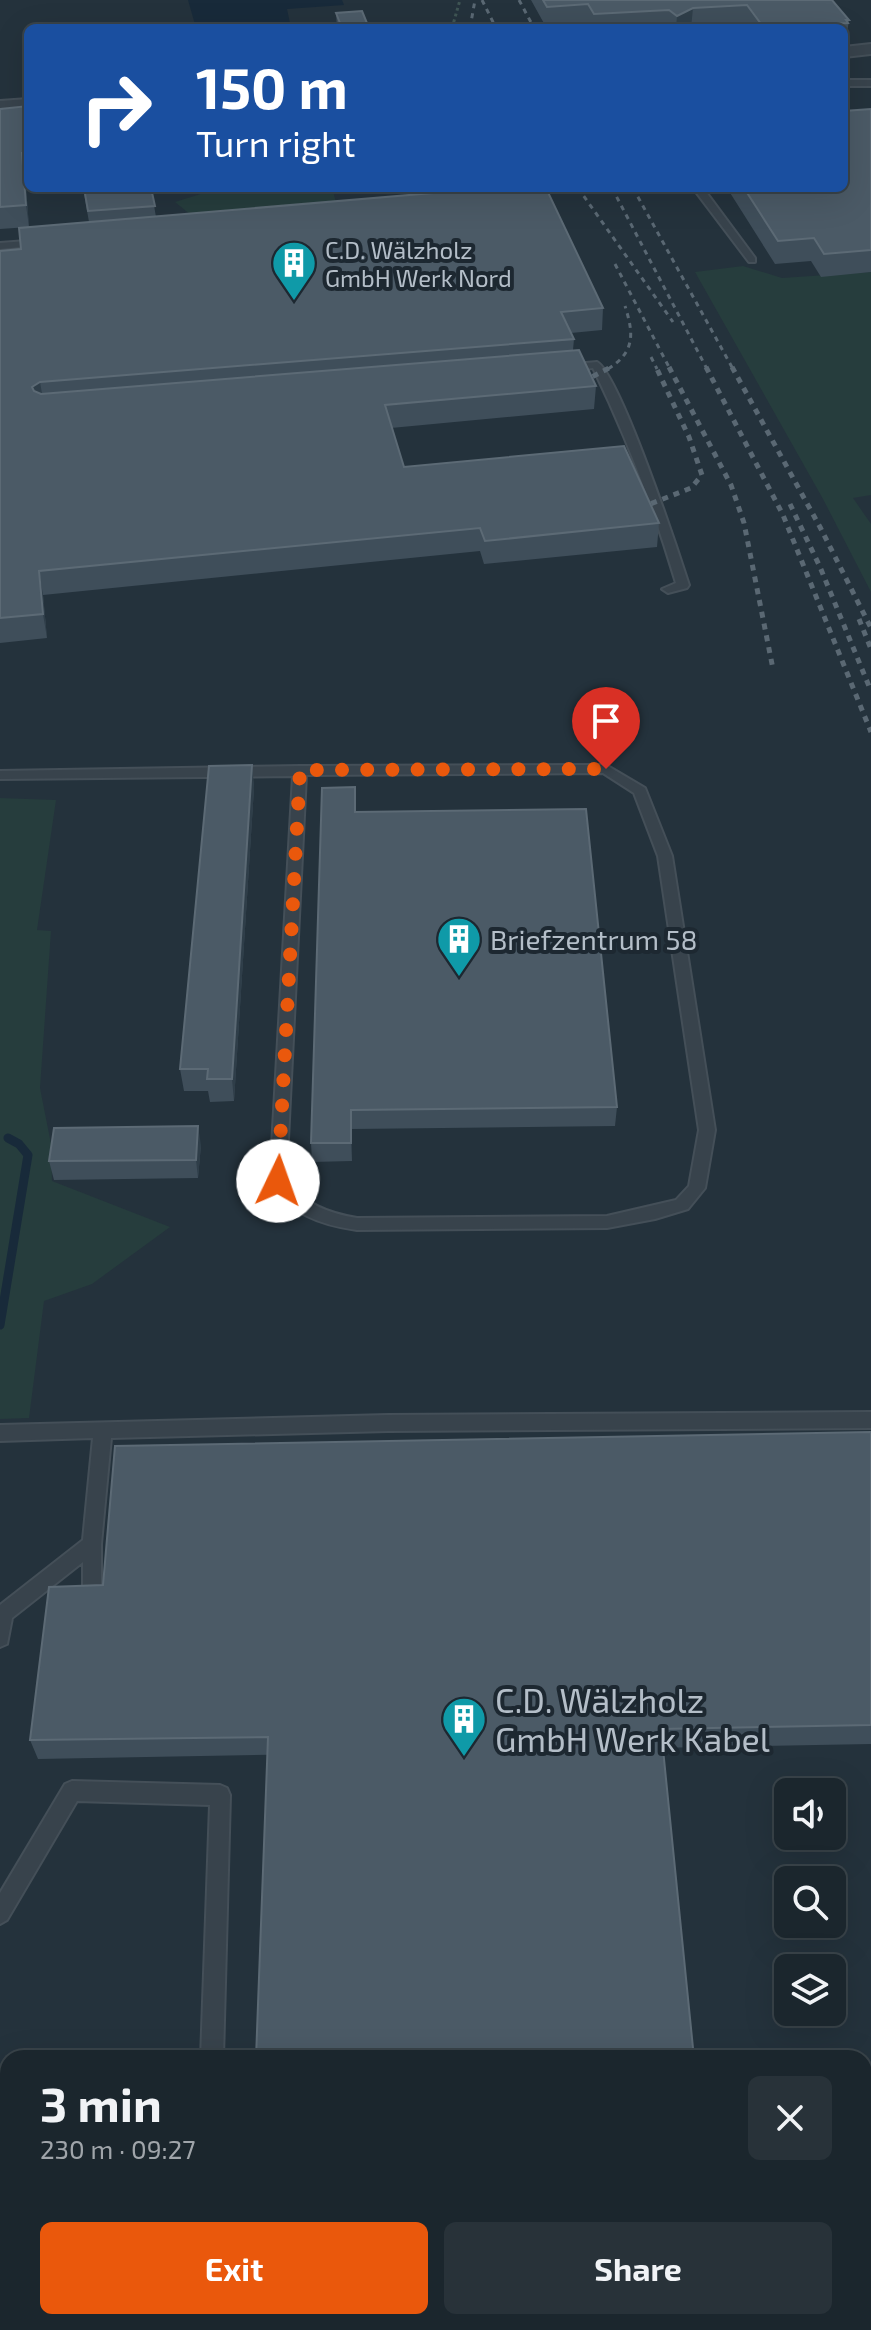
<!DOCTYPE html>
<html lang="en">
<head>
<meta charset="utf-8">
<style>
	body { margin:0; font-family:"Exo 2",sans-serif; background:#283239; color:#f1f3f6; height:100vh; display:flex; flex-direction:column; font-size:30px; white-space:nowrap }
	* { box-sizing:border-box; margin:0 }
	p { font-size:26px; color:#a0a5aa }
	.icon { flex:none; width:44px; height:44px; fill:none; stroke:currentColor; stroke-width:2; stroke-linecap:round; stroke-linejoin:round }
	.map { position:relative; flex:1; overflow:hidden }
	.details { position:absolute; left:0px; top:2050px; width:872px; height:280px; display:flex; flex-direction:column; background:#1b262d; border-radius:24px 24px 0 0; box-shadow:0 8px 32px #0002,0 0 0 2px #394349 }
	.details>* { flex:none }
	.banner { position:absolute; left:24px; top:24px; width:824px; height:168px; border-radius:12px; box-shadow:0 8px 32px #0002,0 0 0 2px #394349; background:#1a4fa0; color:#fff; overflow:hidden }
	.tools { position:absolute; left:774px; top:1778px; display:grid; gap:16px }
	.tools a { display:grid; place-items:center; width:72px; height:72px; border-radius:12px; background:#1b262d; box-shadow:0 8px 32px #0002,0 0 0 2px #394349; font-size:40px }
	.pin { position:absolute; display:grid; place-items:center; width:68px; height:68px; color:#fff; margin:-82px -34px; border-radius:50% 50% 50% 0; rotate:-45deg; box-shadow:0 0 8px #0007 }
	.pin .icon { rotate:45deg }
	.me { position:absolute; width:88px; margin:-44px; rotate:3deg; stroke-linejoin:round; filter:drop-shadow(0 0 6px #0008) }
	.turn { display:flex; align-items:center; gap:28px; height:168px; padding:0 40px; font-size:36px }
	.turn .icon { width:104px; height:104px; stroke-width:2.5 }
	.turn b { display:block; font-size:56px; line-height:68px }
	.round { display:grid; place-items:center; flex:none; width:84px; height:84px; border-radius:12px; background:#283239 }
	.summary { display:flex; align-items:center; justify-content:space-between; height:136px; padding:0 40px }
	h1 { font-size:48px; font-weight:700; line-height:60px }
	.button { display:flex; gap:16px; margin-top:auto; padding:16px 40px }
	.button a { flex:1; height:92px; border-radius:12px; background:#ea580c; color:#fff; font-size:32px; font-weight:700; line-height:92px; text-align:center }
	.button a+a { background:#283239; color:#f1f3f6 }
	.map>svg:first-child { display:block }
</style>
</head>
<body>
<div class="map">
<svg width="871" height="2330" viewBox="0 0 871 2330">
	<rect width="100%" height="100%" fill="#24323c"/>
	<path fill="#263d3d" d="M220,188H332L339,213L202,224L175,202Z
		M743,266L782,278L871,272V495L853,498L871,524V592L823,499L695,272Z
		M0,798L56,800L37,930L51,931L40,1088L51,1144L52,1181L170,1227L92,1284L44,1301L29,1418L0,1419Z"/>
	<path fill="#182a3a" d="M188,0H342L344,5L287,9L291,28H196Z"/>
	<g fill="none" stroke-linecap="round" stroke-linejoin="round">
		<path stroke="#182a3a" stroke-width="9" d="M0,1325L28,1155L19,1144L8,1138"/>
		<g stroke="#444f58" stroke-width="4">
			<path id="lane" d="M844,80H871V86H844Z
				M693,188H703L755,258V262H749Z
				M40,240L43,241V245L0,249V243Z
				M597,362C620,375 678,551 689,585L687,588L668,593L662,589L676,583C654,509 627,438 593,368L564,371L559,368L564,365Z
				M606,765L645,788L672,856L715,1130L705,1188L688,1209L655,1219L607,1228L357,1230C321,1225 289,1214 270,1181L293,776L0,779V771L300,766ZM603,773L634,793L658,856L699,1130L689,1186L676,1200L607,1216L357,1218C327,1213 305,1204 286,1180L306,775Z
				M871,1412V1428L388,1431L111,1438L101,1544V1590L99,1596L92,1599L85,1596L83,1590V1562L12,1618L7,1644L0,1647V1605L83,1540L93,1438L0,1441V1425L388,1415Z
				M72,1781L220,1785L227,1788L230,1795L223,2058H201L210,1805L77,1801L7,1920L0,1924V1893L65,1784Z
				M173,2322H198L195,2330H170Z"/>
		</g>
		<g stroke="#444f58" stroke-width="4">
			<path id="street" d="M871,44V54L844,57V47Z
				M28,99V109L0,111V101Z"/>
		</g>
		<path stroke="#3f5554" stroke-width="3" stroke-dasharray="3 3" stroke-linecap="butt" d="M452,28L460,0"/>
		<use href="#lane" fill="#38434c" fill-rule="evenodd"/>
		<use href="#street" fill="#38434c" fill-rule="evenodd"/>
		<path stroke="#5a6873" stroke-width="3" stroke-dasharray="5 5" stroke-linecap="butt" d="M482,0L496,28
			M519,0L534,28
			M470,28L475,0
			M578,188L673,322
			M612,188L707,369
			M633,188L733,369
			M615,264L670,369
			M651,357L657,369
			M608,369C635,352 634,334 625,306"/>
		<path stroke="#5a6873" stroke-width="5" stroke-dasharray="6 6" stroke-linecap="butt" d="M669,367L731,485L744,523L773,669
			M706,367L783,515L871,732
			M732,367L820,527L871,628
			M582,382L611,367
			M790,504L820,567L871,691
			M640,508L691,488L702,475L689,437L656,367
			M859,619L871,649"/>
	</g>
	<path fill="#3f4e5a" d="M531,0H832L849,20L846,40L844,43V28H747L745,25L697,28H589L587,24L546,27Z
		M336,13L369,28H337Z
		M28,106V174H25L29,227L0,229V109Z
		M871,109V272L821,277L811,261L775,264L727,188H844Z
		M83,188H151L156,217L603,308L602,330L571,333L574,339L573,350L596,386L594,409L391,428L404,467L659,523L657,547L484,564L480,551L43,595L47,638L0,643V251L21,249L89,222Z
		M252,765L254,788L234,1101L210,1102L208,1091H184L180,1069Z
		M356,812L617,1107L615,1126L352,1129V1161L312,1162L311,1143Z
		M201,1145L198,1178L54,1180L49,1161Z
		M871,1432V1744L38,1759L30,1740L103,1585Z"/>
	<path fill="#2f3e49" d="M693,8L691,28H676L677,16Z
		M22,153L25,174L29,227L26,205Z
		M40,382L44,405L36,410L32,387Z
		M39,571L43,595L47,638L43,614Z
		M252,765L254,788L234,1101L232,1079Z
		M351,1110L352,1129V1161L351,1143Z
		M198,1126L201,1145L198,1178L196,1160Z"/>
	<path fill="#4b5a66" stroke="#5c6a75" stroke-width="2" d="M543,0H832L849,20H846L848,23L764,28L747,5L693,8L677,16L669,10L594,14L588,4L547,7Z
		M362,11L369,28H342L336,13Z
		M28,106V153H22L26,205L0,207V109Z
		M871,109V250L824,254L814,238L778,241L744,188H844V111Z
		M84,188H151L155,206L88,211Z
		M492,188H546L603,308L561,312L574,339L40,382L32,387L34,391L41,394L579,350L596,386L385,405L404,467L624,446L659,523L485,541L480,528L39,571L43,614L0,618V251L21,249L19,228Z
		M252,765L232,1079H207L208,1069H180L209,766Z
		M355,787V812L586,809L617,1107L351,1110V1143H311L322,788Z
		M198,1126L196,1160L49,1161L54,1128Z
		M871,1432V1725L661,1729L694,2058H256L268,1737L30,1740L49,1587L103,1585L115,1446Z
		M246,2322H721L722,2330H246Z"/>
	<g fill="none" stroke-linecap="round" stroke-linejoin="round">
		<path stroke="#ea580c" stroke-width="14" stroke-dasharray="0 25.2" d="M278,1181L300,770L606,769"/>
	</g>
	<defs>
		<g id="building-pin" transform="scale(2.3)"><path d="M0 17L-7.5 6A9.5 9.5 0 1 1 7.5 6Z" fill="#0f9aa8" stroke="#1d2831"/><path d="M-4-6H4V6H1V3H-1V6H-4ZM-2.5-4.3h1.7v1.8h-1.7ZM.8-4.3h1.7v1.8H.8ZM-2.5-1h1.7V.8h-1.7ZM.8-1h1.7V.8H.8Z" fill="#fff"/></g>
	</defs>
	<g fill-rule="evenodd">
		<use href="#building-pin" x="294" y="263"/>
		<use href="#building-pin" x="459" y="939"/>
		<use href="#building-pin" x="464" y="1719"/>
	</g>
	<g text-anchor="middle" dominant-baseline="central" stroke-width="8" stroke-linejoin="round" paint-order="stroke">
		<g font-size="24" fill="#b4bec8" stroke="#1d2831" text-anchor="start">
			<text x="325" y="249">C.D. Wälzholz<tspan x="325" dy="28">GmbH Werk Nord</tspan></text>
		</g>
		<g font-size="28" fill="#b4bec8" stroke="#1d2831" text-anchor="start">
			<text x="490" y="939">Briefzentrum 58</text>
		</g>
		<g font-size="34" fill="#b4bec8" stroke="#1d2831" text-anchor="start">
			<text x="495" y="1699">C.D. Wälzholz<tspan x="495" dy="39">GmbH Werk Kabel</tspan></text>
		</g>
	</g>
</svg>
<div class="tools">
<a><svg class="icon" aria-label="sound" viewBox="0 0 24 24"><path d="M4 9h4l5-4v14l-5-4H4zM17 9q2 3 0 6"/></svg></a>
<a><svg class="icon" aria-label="search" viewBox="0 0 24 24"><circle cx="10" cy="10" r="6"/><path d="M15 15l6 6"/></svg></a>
<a><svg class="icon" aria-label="layers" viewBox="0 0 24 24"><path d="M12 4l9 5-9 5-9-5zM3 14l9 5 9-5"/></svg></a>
</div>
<div class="pin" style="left:606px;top:769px;background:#d93025"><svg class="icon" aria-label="arrive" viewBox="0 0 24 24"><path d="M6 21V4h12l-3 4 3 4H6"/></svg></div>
<svg class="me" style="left:278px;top:1181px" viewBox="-20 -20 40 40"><circle r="19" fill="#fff"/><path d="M0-13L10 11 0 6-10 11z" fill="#ea580c"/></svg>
<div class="banner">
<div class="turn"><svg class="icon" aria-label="right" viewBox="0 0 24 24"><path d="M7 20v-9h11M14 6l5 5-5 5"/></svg><div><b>150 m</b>Turn right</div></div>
</div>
<section class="details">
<div class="summary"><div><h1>3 min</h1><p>230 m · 09:27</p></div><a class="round"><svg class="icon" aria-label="close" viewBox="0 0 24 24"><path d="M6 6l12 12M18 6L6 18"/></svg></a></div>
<div class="button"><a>Exit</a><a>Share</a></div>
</section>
</div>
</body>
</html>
